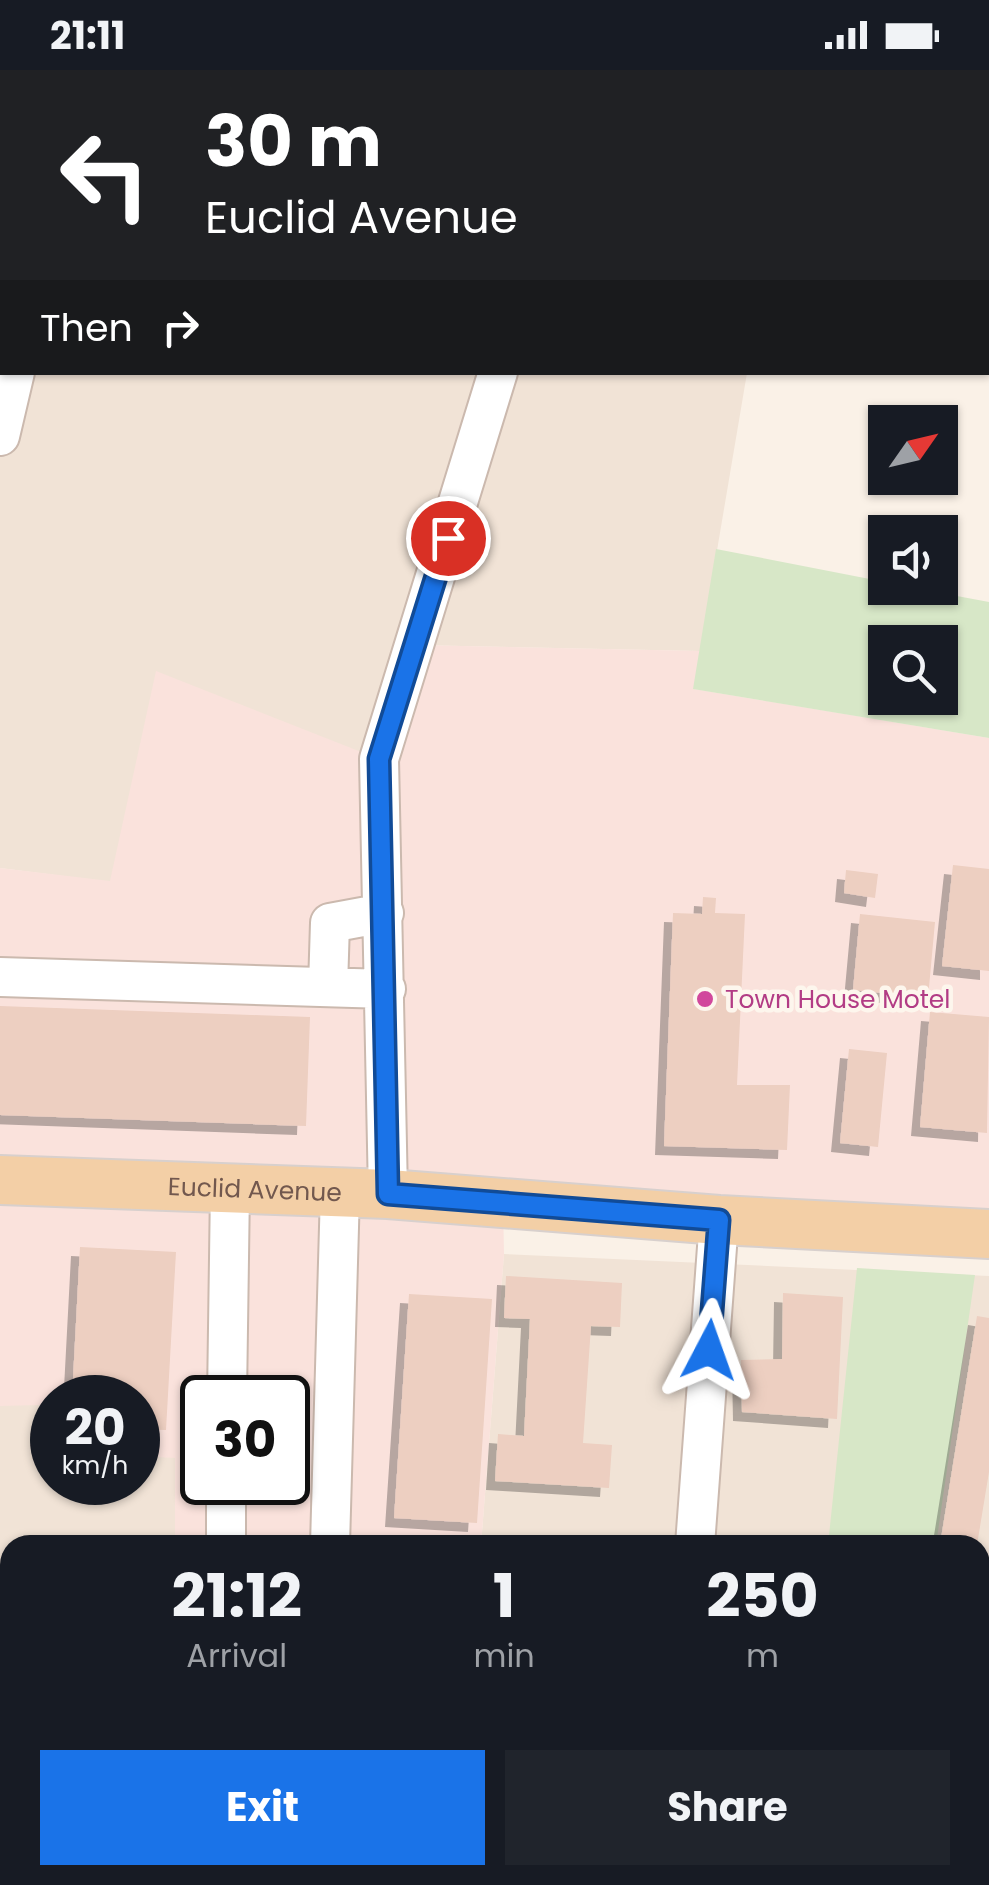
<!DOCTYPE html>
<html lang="en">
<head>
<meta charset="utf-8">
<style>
	body { margin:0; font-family:Poppins,sans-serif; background:#20242c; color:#f1f3f6; height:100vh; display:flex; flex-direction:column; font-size:38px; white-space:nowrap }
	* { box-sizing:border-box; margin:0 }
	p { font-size:32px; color:#9ea1a6 }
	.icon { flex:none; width:55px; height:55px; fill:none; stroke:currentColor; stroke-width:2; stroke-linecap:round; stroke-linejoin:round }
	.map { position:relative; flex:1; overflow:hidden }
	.drawer { position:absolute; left:0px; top:1465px; width:990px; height:350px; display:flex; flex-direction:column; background:#171b24; border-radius:30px 30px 0 0; box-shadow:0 2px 8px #0004 }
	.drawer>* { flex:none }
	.guide { position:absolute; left:0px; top:0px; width:990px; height:305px; box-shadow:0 2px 8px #0004; background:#202124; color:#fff; overflow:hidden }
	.needle { width:65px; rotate:56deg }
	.tools { position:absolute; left:868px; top:335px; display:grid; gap:20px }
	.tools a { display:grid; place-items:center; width:90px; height:90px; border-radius:0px; background:#171b24; box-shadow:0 2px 8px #0004; font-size:50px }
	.speed { position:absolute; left:30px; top:1305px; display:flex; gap:20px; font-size:50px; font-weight:700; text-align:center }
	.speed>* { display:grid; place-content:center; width:130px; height:130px; border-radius:50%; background:#171b24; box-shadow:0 2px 8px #0004; line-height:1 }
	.speed small { font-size:25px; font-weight:400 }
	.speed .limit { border:5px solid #111; border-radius:15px; background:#fff; color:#111 }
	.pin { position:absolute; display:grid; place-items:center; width:85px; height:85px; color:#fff; margin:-42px; border:5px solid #fff; border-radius:50%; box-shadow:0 2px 10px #0007 }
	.me { position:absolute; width:110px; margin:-55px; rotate:4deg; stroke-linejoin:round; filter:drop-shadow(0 0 8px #0008) }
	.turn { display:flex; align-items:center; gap:35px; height:210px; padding:0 40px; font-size:45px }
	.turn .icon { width:130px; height:130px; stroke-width:2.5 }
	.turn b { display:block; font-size:70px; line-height:85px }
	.then { display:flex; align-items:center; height:95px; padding:0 40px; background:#0003; gap:20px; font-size:38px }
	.eta { display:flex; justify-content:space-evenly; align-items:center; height:170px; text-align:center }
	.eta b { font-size:60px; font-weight:700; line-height:70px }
	.button { display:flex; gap:20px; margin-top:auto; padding:20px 40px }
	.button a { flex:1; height:115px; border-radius:0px; background:#1a73e8; color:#fff; font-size:40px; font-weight:700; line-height:115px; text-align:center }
	.button a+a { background:#20242c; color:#f1f3f6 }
	.status { display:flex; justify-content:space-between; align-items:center; height:70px; padding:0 50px; background:#171b24; direction:ltr }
	.status svg { height:28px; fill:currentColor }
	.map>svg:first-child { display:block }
</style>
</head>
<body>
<div class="status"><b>21:11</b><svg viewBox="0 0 49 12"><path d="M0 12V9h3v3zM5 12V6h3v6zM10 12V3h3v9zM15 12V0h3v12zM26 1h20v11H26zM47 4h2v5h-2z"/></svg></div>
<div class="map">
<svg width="989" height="1815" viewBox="0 0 989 1815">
	<defs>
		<filter id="shadow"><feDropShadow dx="-9" dy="9" stdDeviation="0" flood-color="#0004"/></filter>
	</defs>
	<rect width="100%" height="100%" fill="#faf1e7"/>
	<path fill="#f1e3d6" d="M0,0H590L2,2V302L747,303L700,581L415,575L379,689L110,812L0,798Z
		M504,1184L989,1206V1815H0V1334L40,1335L39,1382L52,1383V1412H138V1386L175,1387V1475H10V1805H980V1475H481Z"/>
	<path fill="#fae2dc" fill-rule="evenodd" d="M414,575L700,581L694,619L989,668V1164L503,1133L504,1184L481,1475H175V1388L138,1386V1328H52V1383H39L40,1335L0,1336V798L110,811L156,601L379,689ZM202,1328H288V1412H202Z"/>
	<path fill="#d7e7c7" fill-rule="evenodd" d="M590,0H989V91L988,2Z
		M716,479L885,512V518H914L989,532V668L693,619ZM885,572H940V628H885Z
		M857,1198L975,1205L936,1475H828Z
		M175,1805H380L379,1815H175Z"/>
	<path fill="#edcfc1" filter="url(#shadow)" d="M953,795L989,799V901L942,896Z
		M846,800L878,804L875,828L844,823Z
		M703,827L716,828L715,843L745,844L737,1015H790L787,1080L664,1076L673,843L702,844Z
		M860,844L935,852L928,928L853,920Z
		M0,936L310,947L306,1056L0,1045Z
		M930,942L989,947L987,1063L920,1057Z
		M849,979L887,983L878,1077L840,1073Z
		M80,1177L176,1182L166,1360L138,1359V1328H72Z
		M506,1206L622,1213L620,1257L591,1256L583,1373L612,1375L609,1418L495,1411L498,1364L524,1366L530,1249L504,1248Z
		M783,1223L843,1227L837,1349L742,1342L741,1290L782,1289Z
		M409,1224L492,1229L477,1453L394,1448Z
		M977,1246L989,1248V1402L977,1475H940Z"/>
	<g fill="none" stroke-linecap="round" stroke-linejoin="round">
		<g stroke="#cbb9ae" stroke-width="42">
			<path id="minor" d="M589,2L590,0
				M0,22L2,25
				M0,366L15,302
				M0,907L386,919
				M328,917L330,853L384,843
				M388,1124L379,689L498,302
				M227,1328L230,1118
				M226,1475V1412
				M330,1475L340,1122
				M695,1475L719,1150
				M671,1815L672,1805"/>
		</g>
		<g stroke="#d8d0cd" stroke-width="52">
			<g id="major">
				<path id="s1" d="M0,1110L388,1124L719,1150L989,1164"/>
			</g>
		</g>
		<use href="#minor" stroke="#fff" stroke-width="38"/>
		<use href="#major" stroke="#f3cfa6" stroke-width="48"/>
	</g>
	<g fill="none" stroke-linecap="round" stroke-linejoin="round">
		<g stroke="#114b97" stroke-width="25">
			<path id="route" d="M448,468L379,689L388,1124L719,1150L709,1280"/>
		</g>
		<use href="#route" stroke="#1a73e8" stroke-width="18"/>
	</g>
	<circle fill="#d1479c" stroke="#fdf6ed" stroke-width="4" cx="705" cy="929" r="10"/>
	<g text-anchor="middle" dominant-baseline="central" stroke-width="9" stroke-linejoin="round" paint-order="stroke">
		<g font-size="25" fill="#b23c85" stroke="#fdf6ed" text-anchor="start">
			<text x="725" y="929">Town House Motel</text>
		</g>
		<g font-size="25" fill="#72584e" stroke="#fdf6ed">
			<text stroke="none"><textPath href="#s1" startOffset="255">Euclid Avenue</textPath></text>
		</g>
	</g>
</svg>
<div class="tools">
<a><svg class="needle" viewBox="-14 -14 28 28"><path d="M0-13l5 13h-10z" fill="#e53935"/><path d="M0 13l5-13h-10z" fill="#9ea1a6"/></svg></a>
<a><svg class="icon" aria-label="sound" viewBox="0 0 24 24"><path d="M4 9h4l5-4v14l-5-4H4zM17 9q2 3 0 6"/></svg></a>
<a><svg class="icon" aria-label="search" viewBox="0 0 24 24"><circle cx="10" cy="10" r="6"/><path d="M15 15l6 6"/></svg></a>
</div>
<div class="speed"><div>20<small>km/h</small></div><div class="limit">30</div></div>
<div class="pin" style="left:448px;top:468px;background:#d93025"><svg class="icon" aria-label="arrive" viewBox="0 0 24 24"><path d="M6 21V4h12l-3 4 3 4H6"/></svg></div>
<svg class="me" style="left:709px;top:1280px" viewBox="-20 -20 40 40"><path d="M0-17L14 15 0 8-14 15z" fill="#1a73e8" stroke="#fff" stroke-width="4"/></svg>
<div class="guide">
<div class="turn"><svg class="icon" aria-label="left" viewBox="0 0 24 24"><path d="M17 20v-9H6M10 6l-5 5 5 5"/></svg><div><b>30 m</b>Euclid Avenue</div></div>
<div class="then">Then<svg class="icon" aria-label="right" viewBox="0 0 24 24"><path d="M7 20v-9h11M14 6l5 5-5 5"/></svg></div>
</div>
<section class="drawer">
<div class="eta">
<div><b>21:12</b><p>Arrival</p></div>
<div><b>1</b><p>min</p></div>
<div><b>250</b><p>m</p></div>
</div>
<div class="button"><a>Exit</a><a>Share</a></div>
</section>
</div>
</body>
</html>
